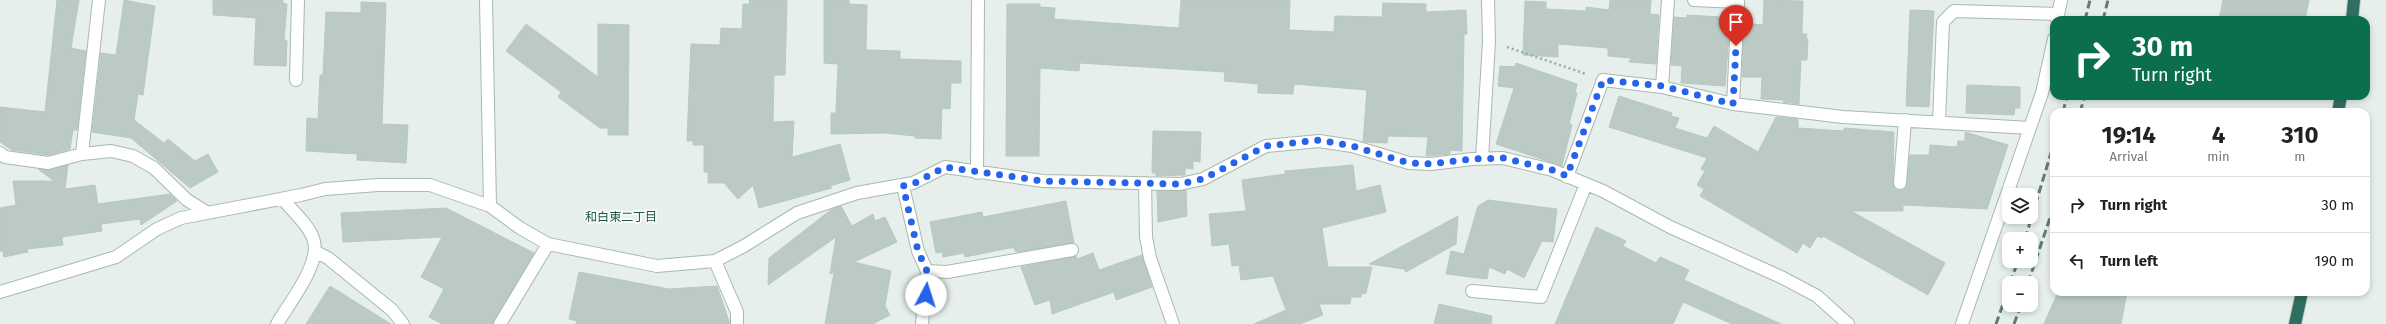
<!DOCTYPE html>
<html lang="en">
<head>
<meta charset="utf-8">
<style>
	body { margin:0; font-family:"Fira Sans","Noto Sans JP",sans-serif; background:#f2f2f2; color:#222; height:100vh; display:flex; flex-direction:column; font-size:15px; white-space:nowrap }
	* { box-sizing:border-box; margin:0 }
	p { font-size:13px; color:#767676 }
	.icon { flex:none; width:22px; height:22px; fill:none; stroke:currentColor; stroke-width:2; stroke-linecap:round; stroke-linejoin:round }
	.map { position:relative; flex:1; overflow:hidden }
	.drawer { position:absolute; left:2050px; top:108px; width:320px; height:188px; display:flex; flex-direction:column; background:#fff; border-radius:12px; box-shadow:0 2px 6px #0003 }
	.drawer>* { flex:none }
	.banner { position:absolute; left:2050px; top:16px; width:320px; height:84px; border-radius:12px; box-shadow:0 2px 6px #0003; background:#0b6e4f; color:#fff; overflow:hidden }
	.tools { position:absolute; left:2002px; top:188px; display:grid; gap:8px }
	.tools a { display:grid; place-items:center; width:36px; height:36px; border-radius:8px; background:#fff; box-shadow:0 2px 6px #0003; font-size:20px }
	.pin { position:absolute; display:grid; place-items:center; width:34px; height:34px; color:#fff; margin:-41px -17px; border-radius:50% 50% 50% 0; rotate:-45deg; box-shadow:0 0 4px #0007 }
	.pin .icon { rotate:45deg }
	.me { position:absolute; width:44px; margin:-22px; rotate:5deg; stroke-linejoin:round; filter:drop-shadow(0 0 3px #0008) }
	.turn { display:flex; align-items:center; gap:14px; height:84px; padding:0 16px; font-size:18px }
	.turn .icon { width:52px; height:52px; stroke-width:2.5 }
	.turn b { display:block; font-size:28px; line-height:34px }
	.eta { display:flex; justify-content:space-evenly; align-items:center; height:68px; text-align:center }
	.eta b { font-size:24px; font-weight:700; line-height:28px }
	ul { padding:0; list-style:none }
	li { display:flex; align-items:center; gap:12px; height:56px; padding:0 16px; border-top:1px solid #e0e0e0 }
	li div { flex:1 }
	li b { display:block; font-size:15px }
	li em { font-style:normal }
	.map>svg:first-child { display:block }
</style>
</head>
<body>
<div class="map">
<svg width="2386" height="324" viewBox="0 0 2386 324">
	<rect width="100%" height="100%" fill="#e6efeb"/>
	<path fill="#bbcac4" stroke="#b8c9c2" d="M57,0H79L71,48L86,51L77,130H73L70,149L48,155L12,150L0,142V107L45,112Z
		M124,0L155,6L143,95L138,94L134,120L164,143L168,139L195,161L208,154L218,172L190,188L131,138L92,132L101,53L116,55Z
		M213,0H283V3L287,4L284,40L287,41L286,66L254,65L256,18L213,15Z
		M749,0H787L785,75H774L773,122L794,121L792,157L840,144L850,180L830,186L832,188L759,208L753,185L738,199L724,183H708V172H704V145H693V141H687L691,44L720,45L721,28L742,29L743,4H750Z
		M824,0H849V4L867,5L866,50L900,51V59L961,61V83H951L950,109L942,108L941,139L915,138V136L884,133L831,134V113H836L838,64L824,63Z
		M1181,0H1290L1289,30L1334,32L1335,16L1382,17L1383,3L1426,4V12L1466,10L1467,34H1464L1462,151L1450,150V154L1426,156L1428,137L1388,136L1387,143L1363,142L1367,90L1294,84L1293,94L1258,93V84L1224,81L1225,72L1080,63L1079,71L1040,68L1039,156H1006L1007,4H1040V7L1055,8L1054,19L1179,28Z
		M1610,0H1651L1650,14L1659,15L1656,64L1629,62L1631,58L1608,56V48L1558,44V57L1523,55L1525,1L1546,2V9L1586,11V7L1609,10Z
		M1764,0L1803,1L1802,34H1807L1806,38L1808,39L1807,60H1801L1799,104L1783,102L1784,100L1761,99L1762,77H1742L1744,23L1763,25Z
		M2223,0H2309L2305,20H2219Z
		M361,2L386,3L382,124L408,125L406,163L357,160V154L306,151L307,118L318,119L320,75H323L326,12L361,13Z
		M1910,10L1934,11L1929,107L1906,106Z
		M1687,15L1722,17L1721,21L1730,22L1725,86L1681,83L1682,66L1671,65L1674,17L1687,18Z
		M526,24L598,77V24L629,25L628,135H608V128H600L558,97L561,92L506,51Z
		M1516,63L1577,84L1575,93H1577L1569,124L1572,125L1562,166L1496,144L1514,88L1498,86L1500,66L1515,67Z
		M1967,85L2020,87V108H2015L2014,115L1966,113Z
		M1619,96L1672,113L1671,116L1679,118L1675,128L1707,138L1714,126L1758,152L1776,117L1798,119V128L1844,131V128L1894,132L1893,183L1895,189L1899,190H1904L1907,184L1910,155H1929L1930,145L1957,147L1958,141H1965V132L2008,145L1987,209L1903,205V211H1851L1945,263L1928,295L1823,236L1822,238L1817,236L1810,248L1803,243L1797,253L1700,196L1704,189L1697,185L1705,171L1701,169L1707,158L1609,127Z
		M1153,131L1201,132L1200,162L1193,161V169L1185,168V175L1156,176V173H1152Z
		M68,165L65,189L95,185L98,204L170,194L177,201L141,225L140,219L101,224L102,231L62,237L63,245L27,249L28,252L4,257L3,251H0V208L16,205L13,181H54L38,169L50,170Z
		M1353,165L1356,191L1380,185L1386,212L1322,228L1328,267H1372L1366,293L1361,294V297H1351L1350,304H1319L1323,315L1300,324H1254L1286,310L1273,276L1241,280L1239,265L1232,266L1229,244L1212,246L1209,214L1246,211L1242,180L1285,174V171Z
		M1186,190L1187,216L1158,222L1157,191Z
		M1488,200L1557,209L1553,242L1542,241L1524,278L1507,269L1505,274L1489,267L1487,279L1446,274L1451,251L1464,254L1478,206Z
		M1066,201L1074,243L1016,252L1014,248H1010L965,257L964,253L943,257L942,252L936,253L930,222L982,212L983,217Z
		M841,206L852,226L873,214L875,221L885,217L897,242L854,262L891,271L885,306L890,315L873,324H825L834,272L830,274L836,237L768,285L769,258L832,209Z
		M446,208L534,253L493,324H442L429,317L444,289L421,277L442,237L343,242L341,213Z
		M1458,216L1456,244L1406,272L1404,269L1369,264Z
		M1596,227L1626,241L1623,246L1656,263L1660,257L1689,270L1684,280L1781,324H1732L1683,302L1673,324H1555Z
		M1093,253L1099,270L1142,255L1152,287L1116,300L1114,292L1052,314L1050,300L1035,305L1021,267L1076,256L1077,259Z
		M579,272L669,289L717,286L730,324H576L577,321L569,319Z
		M330,286L391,324H306Z
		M2058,292H2127L2121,324H2044Z
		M1439,304L1492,316L1491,324H1434Z"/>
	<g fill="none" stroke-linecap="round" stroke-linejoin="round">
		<g stroke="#a8b8b2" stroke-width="14">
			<path id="street" d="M486,0L490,206
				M1694,0L1738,2L1733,104
				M2057,20L2061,0
				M296,80L298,0
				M1662,87L1668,0
				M1939,122L1943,22L1954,11L2058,14
				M0,153L5,157L48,163L82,154L111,151L133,156L154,168L187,200L208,213
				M82,154L99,0
				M1482,159L1489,41L1488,0
				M977,173L978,0
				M1567,177L1603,80L1662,87L1733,104L1843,117L2030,128
				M1145,183L1146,237L1150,258L1173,324
				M1900,183L1905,120
				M903,186L918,251L927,271L922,324
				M316,252L328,258L392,310L403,324
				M715,261L737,312V324
				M927,271L947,272L1072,250
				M1472,291L1541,297L1586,184
				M0,292L116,257L157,229L181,218L301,195L325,189L378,185H430L490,206L520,228L548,244L657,266L715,261L744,246L797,213L857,193L913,183L945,167L1043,181L1180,184L1203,179L1266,146L1319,141L1352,146L1409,163L1431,164L1472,159L1503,158L1552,170L1603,191L1670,227L1781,277L1817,296L1848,324
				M277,324C289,303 323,262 313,238C308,224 292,211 283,199
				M500,324L548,244
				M1962,324L2042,93L2054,39"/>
		</g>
		<g stroke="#c2cac8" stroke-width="14">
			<path id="highway" d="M2352,20L2354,0
				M2338,112L2341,96
				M2295,324L2302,292"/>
		</g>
		<path stroke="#86b3a5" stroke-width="2.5" stroke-dasharray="2 3" stroke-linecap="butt" d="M1507,47L1586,74"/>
		<use href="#street" stroke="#fff" stroke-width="12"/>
		<use href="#highway" stroke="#2f6f62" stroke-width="12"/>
		<path stroke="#5f7d75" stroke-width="3" stroke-dasharray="8 4" stroke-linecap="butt" d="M2085,20L2090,0
			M2103,20L2108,0
			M2063,112L2067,96
			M2080,112L2085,96
			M2025,239L2054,143
			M2010,283L2018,261
			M2028,283L2054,206
			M1996,324L2009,287
			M2014,324L2021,305"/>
	</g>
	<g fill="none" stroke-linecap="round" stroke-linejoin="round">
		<path stroke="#2563eb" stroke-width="7" stroke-dasharray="0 12.6" d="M926,295L927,271L918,251L903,186L913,184L945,167L1043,181L1180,184L1203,179L1266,146L1319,140L1352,146L1409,163L1431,164L1472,159L1503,158L1552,170L1567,176L1603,80L1662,86L1733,104L1736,46"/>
	</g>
	<g text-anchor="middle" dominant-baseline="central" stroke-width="3.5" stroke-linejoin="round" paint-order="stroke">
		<g font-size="12" fill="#1f5548" stroke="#f7fbf9">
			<text x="621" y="217">和白東二丁目</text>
		</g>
	</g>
</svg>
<div class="tools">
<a><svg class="icon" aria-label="layers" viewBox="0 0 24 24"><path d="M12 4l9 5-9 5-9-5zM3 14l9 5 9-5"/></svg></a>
<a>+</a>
<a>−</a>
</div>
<div class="pin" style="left:1736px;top:46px;background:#d93025"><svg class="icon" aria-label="arrive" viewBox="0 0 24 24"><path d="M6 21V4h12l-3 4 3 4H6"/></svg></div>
<svg class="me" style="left:926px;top:295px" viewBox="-20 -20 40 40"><circle r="19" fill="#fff"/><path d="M0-13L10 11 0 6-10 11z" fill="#2563eb"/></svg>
<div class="banner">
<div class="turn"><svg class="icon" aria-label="right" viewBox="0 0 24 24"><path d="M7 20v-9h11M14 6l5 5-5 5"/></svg><div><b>30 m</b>Turn right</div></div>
</div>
<section class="drawer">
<div class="eta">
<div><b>19:14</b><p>Arrival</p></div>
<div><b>4</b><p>min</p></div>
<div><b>310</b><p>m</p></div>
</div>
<ul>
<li><svg class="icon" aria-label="right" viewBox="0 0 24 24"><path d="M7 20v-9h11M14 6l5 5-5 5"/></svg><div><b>Turn right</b></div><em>30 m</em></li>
<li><svg class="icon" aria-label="left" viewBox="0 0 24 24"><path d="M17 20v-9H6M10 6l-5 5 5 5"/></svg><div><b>Turn left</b></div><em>190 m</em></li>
</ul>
</section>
</div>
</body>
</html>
